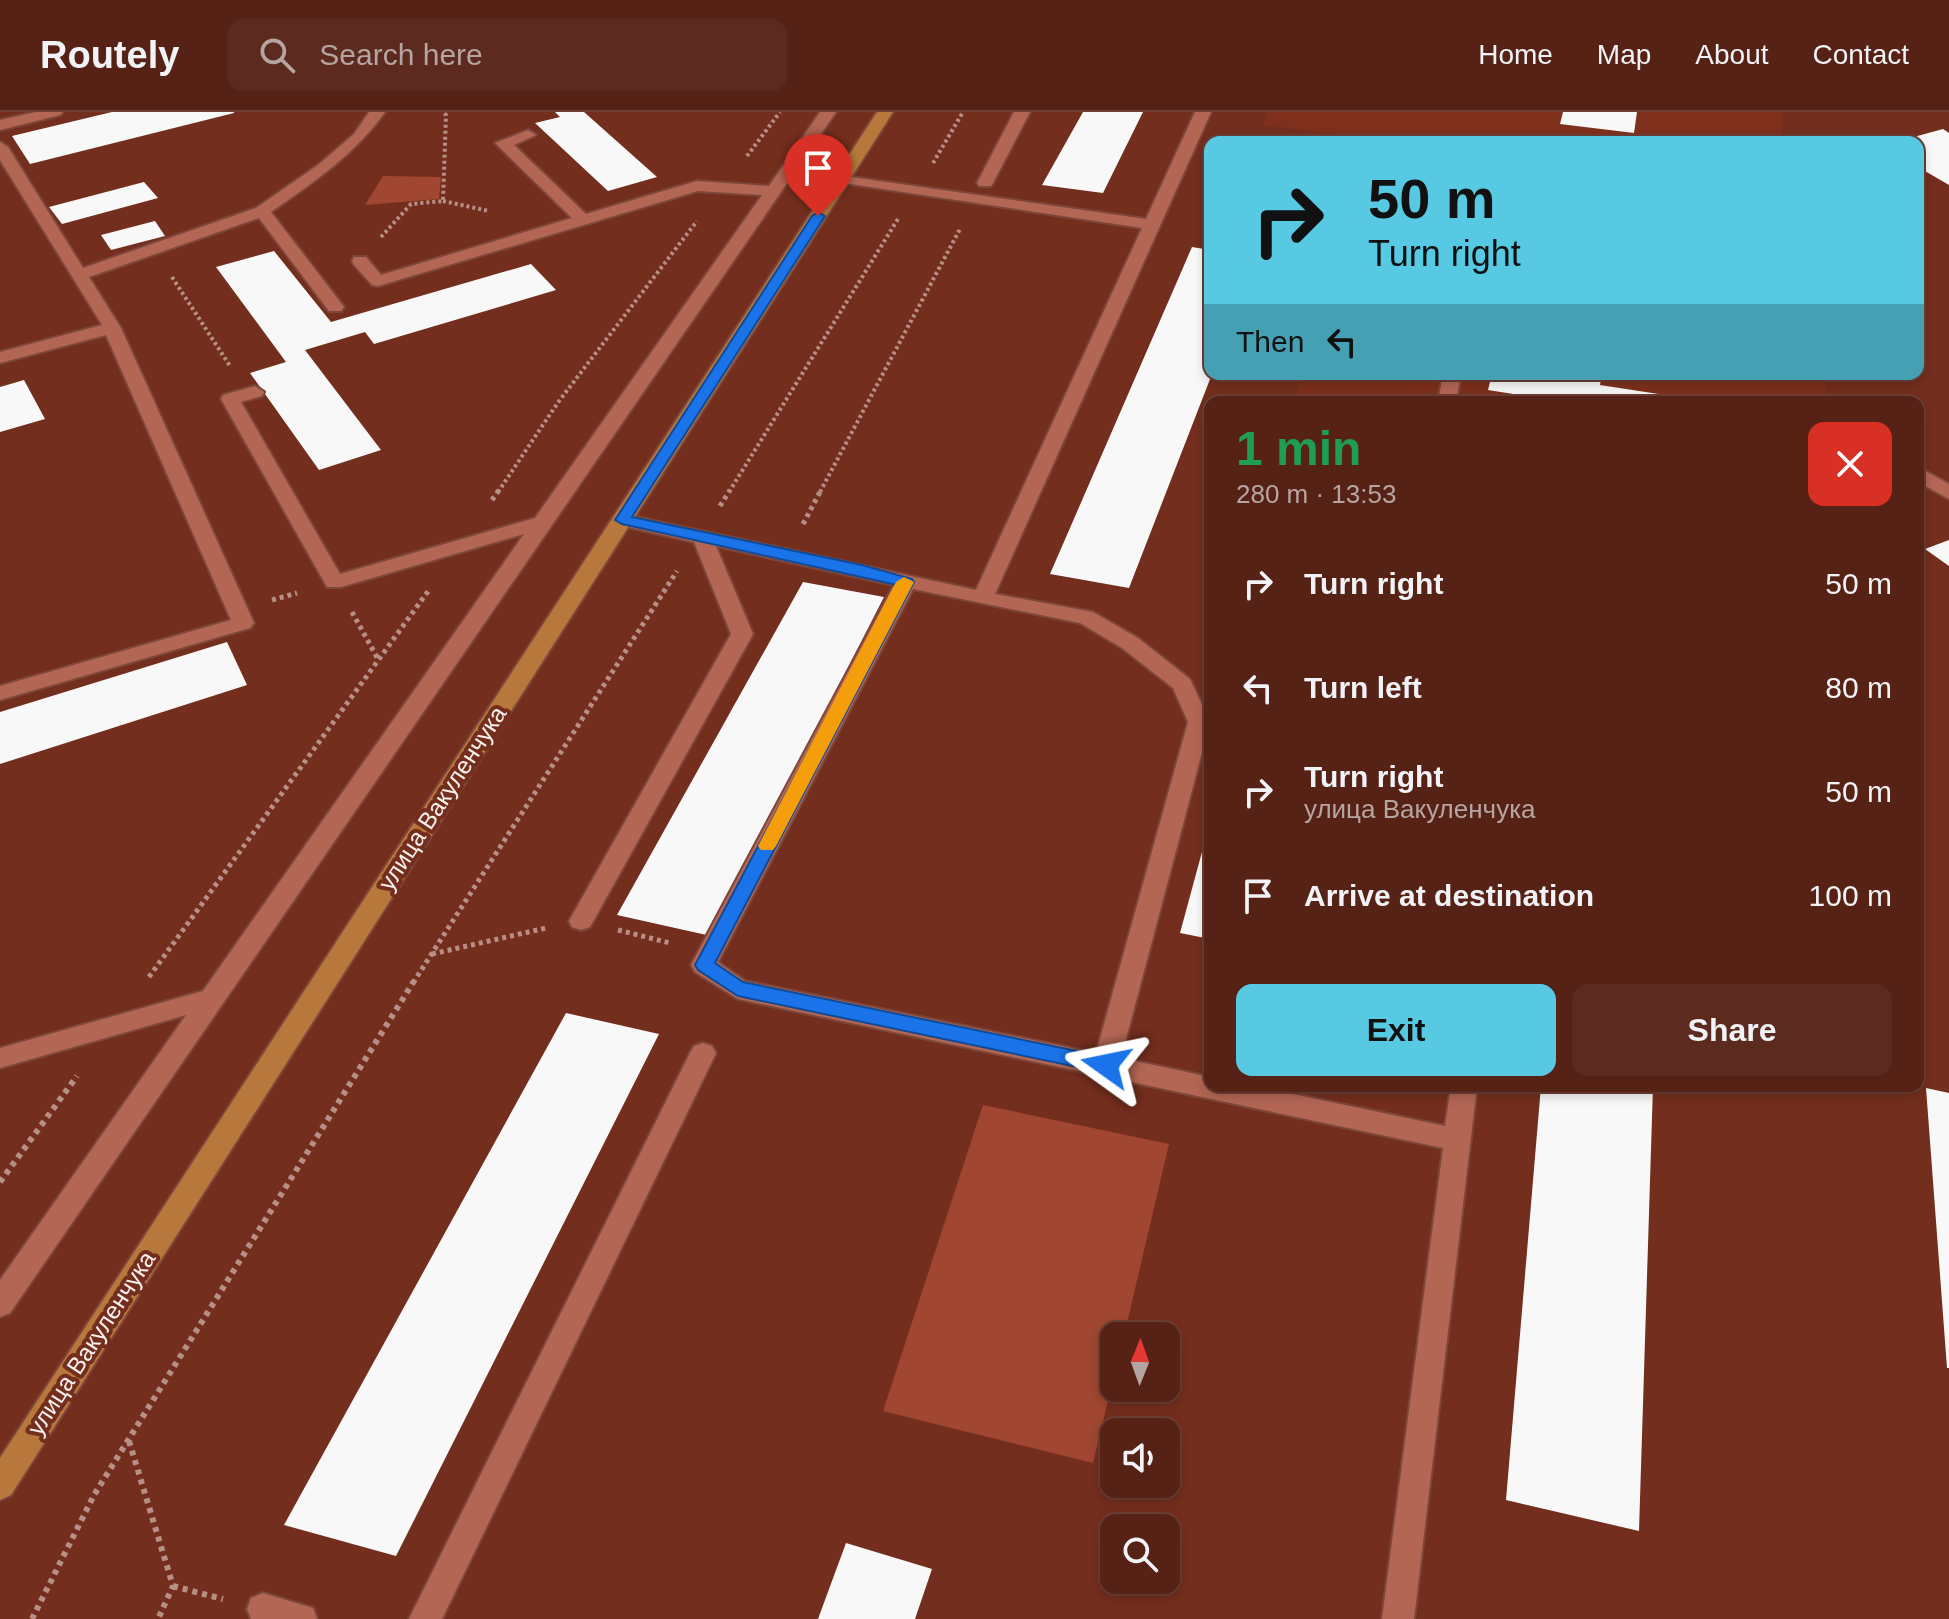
<!DOCTYPE html>
<html lang="en">
<head>
<meta charset="utf-8">
<style>
	body { margin:0; font-family:Helvetica,sans-serif; background:#5d2a1f; color:#f1f3f6; height:100vh; display:flex; flex-direction:column; font-size:30px; white-space:nowrap }
	* { box-sizing:border-box; margin:0 }
	p { font-size:26px; color:#b6a4a1 }
	.icon { flex:none; width:44px; height:44px; fill:none; stroke:currentColor; stroke-width:2; stroke-linecap:round; stroke-linejoin:round }
	.map { position:relative; flex:1; overflow:hidden }
	.details { position:absolute; left:1204px; top:284px; width:720px; height:696px; display:flex; flex-direction:column; background:#572216; border-radius:16px; box-shadow:0 4px 12px #0003,0 0 0 2px #6d3f35 }
	.details>* { flex:none }
	.guide { position:absolute; left:1204px; top:24px; width:720px; height:244px; border-radius:16px; box-shadow:0 4px 12px #0003,0 0 0 2px #6d3f35; background:#57c9e2; color:#111; overflow:hidden }
	.needle { width:52px; rotate:1deg }
	.controls { position:absolute; left:1100px; top:1210px; display:grid; gap:16px }
	.controls a { display:grid; place-items:center; width:80px; height:80px; border-radius:16px; background:#572216; box-shadow:0 4px 12px #0003,0 0 0 2px #6d3f35; font-size:40px }
	.pin { position:absolute; display:grid; place-items:center; width:68px; height:68px; color:#fff; margin:-82px -34px; border-radius:50% 50% 50% 0; rotate:-45deg; box-shadow:0 0 8px #0007 }
	.pin .icon { rotate:45deg }
	.me { position:absolute; width:88px; margin:-44px; rotate:282deg; stroke-linejoin:round; filter:drop-shadow(0 0 6px #0008) }
	.turn { display:flex; align-items:center; gap:28px; height:168px; padding:0 32px; font-size:36px }
	.turn .icon { width:104px; height:104px; stroke-width:2.5 }
	.turn b { display:block; font-size:56px; line-height:68px }
	.then { display:flex; align-items:center; height:76px; padding:0 32px; background:#0003; gap:16px; font-size:30px }
	.round { display:grid; place-items:center; flex:none; width:84px; height:84px; border-radius:16px; background:#5d2a1f }
	.overview { display:flex; align-items:center; justify-content:space-between; height:136px; padding:0 32px }
	h1 { font-size:48px; font-weight:700; line-height:60px; color:#1e9e55 }
	.action { display:flex; gap:16px; margin-top:auto; padding:16px 32px }
	.action a { flex:1; height:92px; border-radius:16px; background:#57c9e2; color:#111; font-size:32px; font-weight:700; line-height:92px; text-align:center }
	.action a+a { background:#5d2a1f; color:#f1f3f6 }
	ul { padding:0; list-style:none }
	li { display:flex; align-items:center; gap:24px; height:104px; padding:0 32px }
	li div { flex:1 }
	li b { display:block; font-size:30px }
	li em { font-style:normal }
	header { display:flex; align-items:center; gap:48px; box-sizing:border-box; height:112px; padding:0 40px; background:#572216; border-bottom:2px solid #6d3f35 }
	header strong { font-size:38px }
	nav { display:flex; gap:44px; margin-inline-start:auto; font-size:28px }
	.search { width:560px; height:72px; background:#5d2a1f; display:flex; align-items:center; gap:20px; box-sizing:border-box; padding:0 28px; border-radius:16px; color:#b6a4a1; font-size:30px }
	.map>svg:first-child { display:block }
</style>
</head>
<body>
<header>
<strong>Routely</strong>
<div class="search"><svg class="icon" aria-label="search" viewBox="0 0 24 24"><circle cx="10" cy="10" r="6"/><path d="M15 15l6 6"/></svg>Search here</div>
<nav><a>Home</a><a>Map</a><a>About</a><a>Contact</a></nav>
</header>
<div class="map">
<svg width="1949" height="1507" viewBox="0 0 1949 1507">
	<rect width="100%" height="100%" fill="#742e1d"/>
	<path fill="#7f301d" d="M1268,0H1781L1782,30H1400L1263,13Z
		M1303,262H1825V290H1294Z"/>
	<path fill="#a14630" d="M383,64L441,65L439,87L365,93Z
		M983,993L1169,1032L1124,1224H1114V1264L1093,1351L883,1299Z"/>
	<path fill="#f8f8f8" d="M112,0H234V1L30,52L12,24Z
		M555,0H584L657,65L608,79L535,11L560,5Z
		M1083,0H1143L1103,81L1042,73Z
		M1563,0H1637L1634,21L1560,12Z
		M1943,17L1949,21V73L1918,55V30L1899,29Z
		M144,70L158,86L62,112L49,95Z
		M155,109L165,124L111,138L101,123Z
		M1192,135L1210,138L1212,262L1129,476L1050,462Z
		M274,139L331,210L531,152L556,178L374,232L365,220L305,238L381,338L319,358L250,261L286,250L216,155Z
		M1492,262H1602L1600,273L1691,287V290H1563L1488,278Z
		M24,268L45,307L0,320V275Z
		M1949,428V454L1925,437Z
		M803,470L884,485L711,824L617,803Z
		M227,530L247,573L0,652V600Z
		M1209,714H1210V827L1180,821Z
		M566,901L659,922L396,1444L284,1413Z
		M1541,974H1653L1639,1419L1506,1388Z
		M1926,976L1949,981V1256H1947Z
		M846,1431L932,1457L915,1507H818Z"/>
	<g fill="none" stroke-linecap="round" stroke-linejoin="round">
		<g stroke="#7d463a" stroke-width="4">
			<path id="service" d="M36,0H63L60,3L0,18V8Z
				M369,0H385C354,43 314,70 271,100L341,191L344,195L341,199H329L259,106L89,165L121,216L254,511L250,516L0,588V574L231,508L106,223L0,251V240L102,213L0,48V30L8,35L83,156L256,96L318,53L354,22Z
				M820,0H836L10,1201L0,1205V1168L186,903L0,956V936L203,879L524,422L341,475H327L221,287L223,283L255,274L264,280L262,284L241,290L340,462L535,406L762,83L698,79L378,174L372,173L354,153L352,149L354,145H366L381,163L572,106L495,31L528,18L536,23L514,33L586,102L697,69L769,74Z
				M1014,0H1030L993,71L991,74H979L977,71Z
				M1195,0H1211L995,482L1093,500L1138,526L1190,567L1210,610L1121,946L1210,965V974H1255L1445,1014L1451,974H1477L1414,1507H1382L1443,1036L738,887L695,860L691,853L894,473L716,434L753,522L590,815L581,818L572,815L569,809L731,522L694,430L615,412L612,408L615,404L622,402L976,478L1142,116L843,71L837,69V63L1146,107ZM913,477L1080,511L1122,536L1173,576L1188,610L1096,941L745,869L718,850Z
				M1443,262H1461L1456,290H1438Z
				M1918,355L1949,372V387L1918,370Z
				M703,931L712,934L716,941L442,1507H409L690,941L694,934Z
				M263,1481L313,1496L317,1507H251L247,1497L251,1486Z"/>
		</g>
		<g stroke="#7d463a" stroke-width="4">
			<path id="secondary" d="M877,0H893L11,1383L0,1388V1346Z"/>
		</g>
		<path stroke="#b78f86" stroke-width="4" stroke-dasharray="3 3" stroke-linecap="butt" d="M747,44L780,0
			M933,51L963,0
			M443,89L489,99
			M381,125L411,92L443,89L446,3L443,0
			M172,165L230,254
			M498,380L559,289L697,109
			M729,380L898,107
			M820,380L960,117"/>
		<path stroke="#b78f86" stroke-width="5" stroke-dasharray="4 4" stroke-linecap="butt" d="M492,388L499,378
			M720,394L730,378
			M803,412L821,378
			M272,488L297,481
			M352,500L379,549
			M618,818L670,831
			M432,842L546,816
			M149,865L429,478
			M413,871L677,459"/>
		<path stroke="#b78f86" stroke-width="6" stroke-dasharray="5 5" stroke-linecap="butt" d="M0,1070L77,964
			M129,1329L173,1474L158,1507
			M173,1474L223,1487
			M32,1507L94,1383L414,869"/>
		<use href="#service" fill="#b46654" fill-rule="evenodd"/>
		<use href="#secondary" fill="#b8783b" fill-rule="evenodd"/>
	</g>
	<path fill="#1a73e8" stroke="#114b97" stroke-width="2" d="M818,100L825,104L632,405L862,453L912,467L914,470L715,851L743,870L1106,945L1113,948L1116,953L1113,959L1106,961L738,884L698,858L695,853L897,473L622,412L615,408L812,104Z"/>
	<path fill="#f59e0b" d="M904,465L914,470L776,734L773,738H761L758,734L896,470Z"/>
	<g text-anchor="middle" dominant-baseline="central" stroke-width="8" stroke-linejoin="round" paint-order="stroke">
		<g font-size="24" fill="#faf1ef" stroke="#742e1d">
			<text transform="translate(442 686) rotate(-57)">улица Вакуленчука</text>
			<text transform="translate(91 1231) rotate(-57)">улица Вакуленчука</text>
		</g>
	</g>
</svg>
<div class="controls">
<a><svg class="needle" viewBox="-14 -14 28 28"><path d="M0-13l5 13h-10z" fill="#e53935"/><path d="M0 13l5-13h-10z" fill="#b6a4a1"/></svg></a>
<a><svg class="icon" aria-label="sound" viewBox="0 0 24 24"><path d="M4 9h4l5-4v14l-5-4H4zM17 9q2 3 0 6"/></svg></a>
<a><svg class="icon" aria-label="search" viewBox="0 0 24 24"><circle cx="10" cy="10" r="6"/><path d="M15 15l6 6"/></svg></a>
</div>
<div class="pin" style="left:818px;top:104px;background:#d93025"><svg class="icon" aria-label="arrive" viewBox="0 0 24 24"><path d="M6 21V4h12l-3 4 3 4H6"/></svg></div>
<svg class="me" style="left:1106px;top:953px" viewBox="-20 -20 40 40"><path d="M0-17L14 15 0 8-14 15z" fill="#1a73e8" stroke="#fff" stroke-width="4"/></svg>
<div class="guide">
<div class="turn"><svg class="icon" aria-label="right" viewBox="0 0 24 24"><path d="M7 20v-9h11M14 6l5 5-5 5"/></svg><div><b>50 m</b>Turn right</div></div>
<div class="then">Then<svg class="icon" aria-label="left" viewBox="0 0 24 24"><path d="M17 20v-9H6M10 6l-5 5 5 5"/></svg></div>
</div>
<section class="details">
<div class="overview"><div><h1>1 min</h1><p>280 m · 13:53</p></div><a class="round" style="background:#d93025;color:#fff"><svg class="icon" aria-label="close" viewBox="0 0 24 24"><path d="M6 6l12 12M18 6L6 18"/></svg></a></div>
<ul>
<li><svg class="icon" aria-label="right" viewBox="0 0 24 24"><path d="M7 20v-9h11M14 6l5 5-5 5"/></svg><div><b>Turn right</b></div><em>50 m</em></li>
<li><svg class="icon" aria-label="left" viewBox="0 0 24 24"><path d="M17 20v-9H6M10 6l-5 5 5 5"/></svg><div><b>Turn left</b></div><em>80 m</em></li>
<li><svg class="icon" aria-label="right" viewBox="0 0 24 24"><path d="M7 20v-9h11M14 6l5 5-5 5"/></svg><div><b>Turn right</b><p>улица Вакуленчука</p></div><em>50 m</em></li>
<li><svg class="icon" aria-label="arrive" viewBox="0 0 24 24"><path d="M6 21V4h12l-3 4 3 4H6"/></svg><div><b>Arrive at destination</b></div><em>100 m</em></li>
</ul>
<div class="action"><a>Exit</a><a>Share</a></div>
</section>
</div>
</body>
</html>
